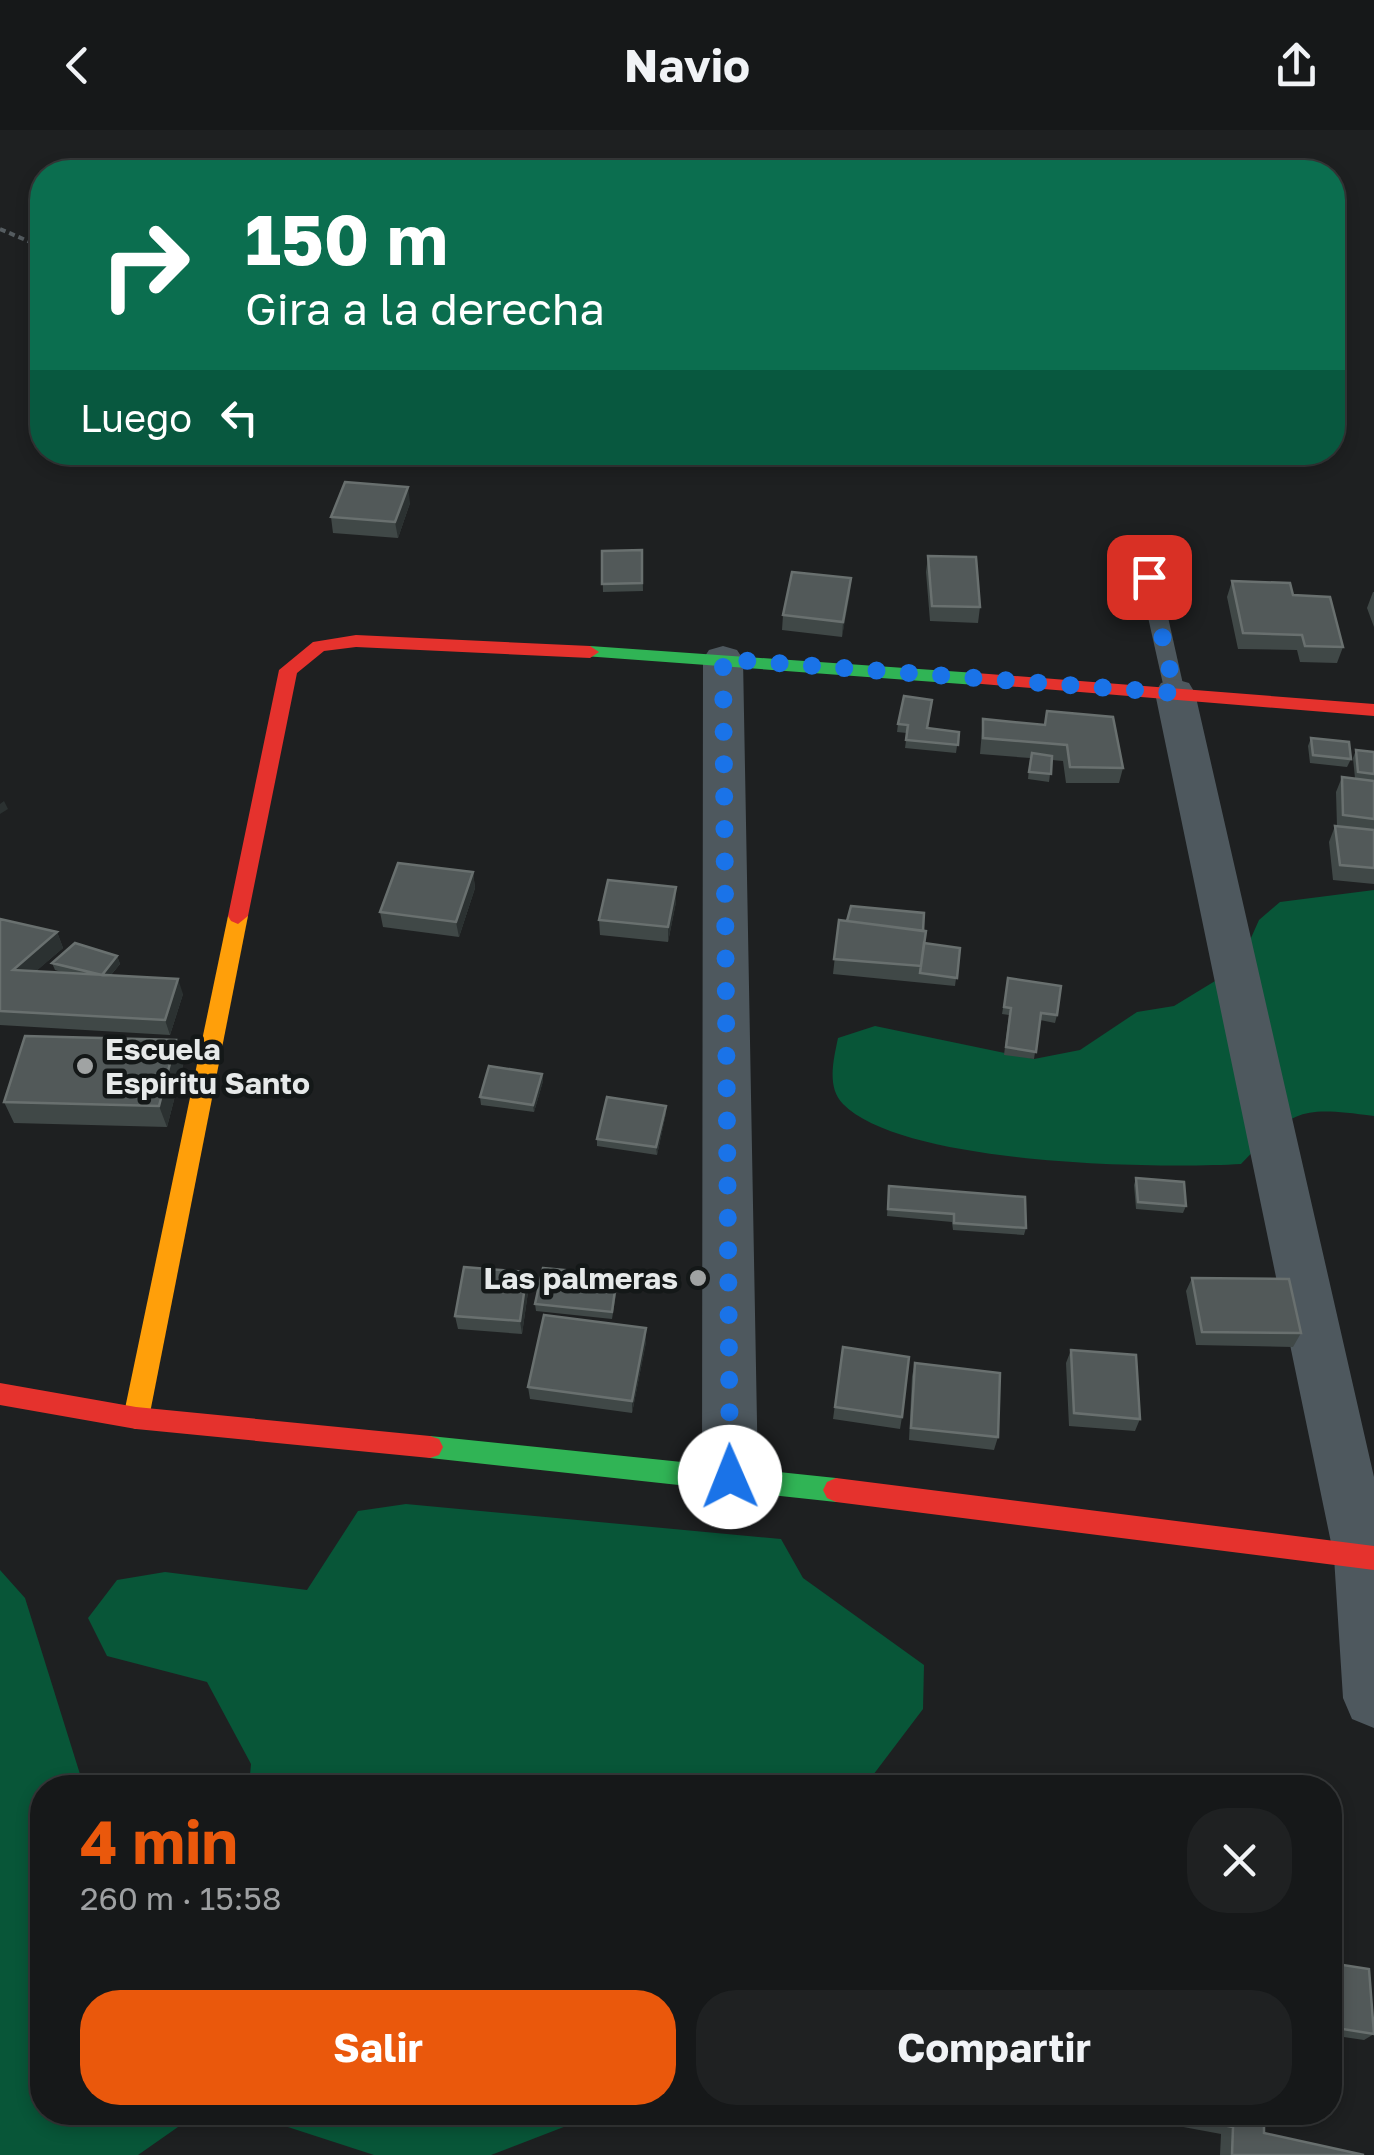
<!DOCTYPE html>
<html lang="es">
<head>
<meta charset="utf-8">
<style>
	body { margin:0; font-family:"Golos Text",sans-serif; background:#1f2122; color:#f1f3f6; height:100vh; display:flex; flex-direction:column; font-size:38px; white-space:nowrap }
	* { box-sizing:border-box; margin:0 }
	p { font-size:32px; color:#9ea0a2 }
	.icon { flex:none; width:55px; height:55px; fill:none; stroke:currentColor; stroke-width:2; stroke-linecap:round; stroke-linejoin:round }
	.map { position:relative; flex:1; overflow:hidden }
	.drawer { position:absolute; left:30px; top:1645px; width:1312px; height:350px; display:flex; flex-direction:column; background:#161819; border-radius:40px; box-shadow:0 5px 15px #0003,0 0 0 2px #353738 }
	.drawer>* { flex:none }
	.guide { position:absolute; left:30px; top:30px; width:1315px; height:305px; border-radius:40px; box-shadow:0 5px 15px #0003,0 0 0 2px #353738; background:#0b6e4f; color:#fff; overflow:hidden }
	.pin { position:absolute; display:grid; place-items:center; width:85px; height:85px; color:#fff; margin:-42px; border-radius:20px; box-shadow:0 5px 15px #0006 }
	.me { position:absolute; width:110px; margin:-55px; rotate:359deg; stroke-linejoin:round; filter:drop-shadow(0 0 8px #0008) }
	.turn { display:flex; align-items:center; gap:35px; height:210px; padding:0 50px; font-size:45px }
	.turn .icon { width:130px; height:130px; stroke-width:2.5 }
	.turn b { display:block; font-size:70px; line-height:85px }
	.then { display:flex; align-items:center; height:95px; padding:0 50px; background:#0003; gap:20px; font-size:38px }
	.round { display:grid; place-items:center; flex:none; width:105px; height:105px; border-radius:40px; background:#1f2122 }
	.summary { display:flex; align-items:center; justify-content:space-between; height:170px; padding:0 50px }
	h1 { font-size:60px; font-weight:700; line-height:75px; color:#ea580c }
	.button { display:flex; gap:20px; margin-top:auto; padding:20px 50px }
	.button a { flex:1; height:115px; border-radius:40px; background:#ea580c; color:#fff; font-size:40px; font-weight:700; line-height:115px; text-align:center }
	.button a+a { background:#1f2122; color:#f1f3f6 }
	header { display:flex; justify-content:space-between; align-items:center; height:130px; padding:0 50px; background:#161819; font-size:45px; font-weight:700 }
	.map>svg:first-child { display:block }
</style>
</head>
<body>
<header><svg class="icon" aria-label="back" viewBox="0 0 24 24"><path d="M15 5l-7 7 7 7"/></svg>Navio<svg class="icon" aria-label="share" viewBox="0 0 24 24"><path d="M12 15V3M7 8l5-5 5 5M5 13v7h14v-7"/></svg></header>
<div class="map">
<svg width="1374" height="2025" viewBox="0 0 1374 2025">
	<rect width="100%" height="100%" fill="#1e2021"/>
	<path fill="#085638" d="M1374,760V986C1298,976 1294,979 1241,1034C1156,1039 903,1035 843,974C826,957 834,928 838,908L875,896L1034,929L1080,920L1137,882L1174,876L1238,837L1259,790L1280,772Z
		M406,1374L781,1409L803,1448L924,1535L923,1579L864,1657H249L251,1634L207,1552L107,1526L88,1488L117,1450L165,1442L307,1460L358,1381Z
		M0,1440L25,1468L84,1657L42,1658V1982L198,1983L138,2025H0Z
		M245,1983L600,1982V1983L491,2025H374Z"/>
	<g fill="none" stroke-linecap="round" stroke-linejoin="round">
		<path stroke="#555c60" stroke-width="4" stroke-dasharray="6 4" stroke-linecap="butt" d="M0,99L42,117"/>
		<path fill="#4e585e" fill-rule="evenodd" d="M1149,441L1159,447L1185,563L1175,570L1165,563L1139,447Z"/>
		<path fill="#4e585e" fill-rule="evenodd" d="M723,516L737,520L743,529L758,1347L750,1365L730,1373L710,1365L702,1347L703,529L709,520Z
			M1175,549L1189,553L1195,563L1374,1347V1598L1352,1589L1343,1568L1334,1427L1155,563L1161,553Z"/>
		<path fill="#30b455" fill-rule="evenodd" d="M590,516L976,543L985,549L976,555L584,526L581,522Z
			M430,1306L836,1348L845,1352L849,1360L845,1368L836,1372L430,1328L421,1325L417,1317L421,1309Z"/>
		<path fill="#ff9f0a" fill-rule="evenodd" d="M238,778L248,786L149,1288L145,1296L136,1299L127,1296L123,1288L228,786Z"/>
		<path fill="#e5322d" fill-rule="evenodd" d="M356,505L590,516L599,522L590,528L356,517L324,521L297,543L248,786L238,794L231,791L228,786L279,540L313,512Z
			M976,543L1374,574V586L970,553V545Z
			M0,1253L136,1277L430,1306L439,1309L443,1317L439,1325L430,1328L136,1299L0,1275Z
			M836,1348L1374,1416V1440L836,1372L827,1368L823,1360L827,1352Z"/>
	</g>
	<path fill="#404847" d="M410,373L398,408L333,403L331,387Z
		M642,420L643,461L603,462L602,421Z
		M928,426L980,477L978,493L930,491L926,442Z
		M851,448L842,507L782,500L783,485Z
		M1232,451L1293,465L1343,517L1337,533L1300,532L1297,520L1238,519L1227,467Z
		M1373,462H1374V497L1367,478Z
		M983,589L1045,595L1123,638L1119,653H1066L1063,631L1052,630L1049,652L1028,649L1030,628L980,624Z
		M898,594L959,602L956,623L905,618L907,603L897,602Z
		M1311,608L1351,629L1347,637L1310,633L1308,616Z
		M1356,620L1374,622V754L1333,750L1329,712L1335,696L1337,697L1336,662L1342,647L1355,648L1353,628Z
		M473,742L475,758L459,807L383,797L380,782Z
		M676,757V772L668,812L600,805L599,790Z
		M0,789L57,802L63,818L36,841L64,843L55,840L52,833L117,826L120,834L111,845L183,864L170,905L0,895Z
		M839,790L923,821L960,818L955,856L833,844Z
		M1008,848L1057,885L1055,893L1040,890L1034,929L1004,925L1009,885L1002,884Z
		M176,910L184,931L167,997L14,993L4,972Z
		M542,944L543,951L534,982L481,975L480,967Z
		M666,983L657,1025L597,1016V1009Z
		M1136,1048L1186,1076L1183,1083L1136,1079L1134,1055Z
		M889,1056L1026,1098L1024,1105L953,1100L952,1092L887,1086Z
		M527,1142L529,1155L522,1204L458,1199L455,1186Z
		M1192,1148L1301,1203L1293,1217L1196,1215L1186,1161Z
		M618,1152L612,1189L536,1181L535,1174Z
		M646,1212L632,1283L530,1269L528,1257Z
		M843,1217L902,1287L900,1299L833,1289Z
		M1071,1220L1140,1289L1135,1301L1069,1296L1066,1233Z
		M915,1233L998,1307L994,1320L909,1310L912,1246Z
		M1330,1833L1374,1904L1364,1910L1330,1905Z
		M1135,1982H1264V2003L1364,2025H1220L1221,2004L1135,1988Z"/>
	<path fill="#2b3131" d="M408,357L410,373L398,408L395,392Z
		M851,448L850,464L842,507L843,492Z
		M4,671L8,679L0,684V674Z
		M473,742L475,758L459,807L456,792Z
		M676,757V772L668,812V797Z
		M57,802L63,818L20,855L13,840Z
		M117,826L120,834L104,853L101,846Z
		M178,849L183,864L170,905L165,890Z
		M176,910L184,931L167,997L159,976Z
		M542,944L543,951L534,982L533,975Z
		M666,976V983L657,1025L656,1017Z
		M527,1142L529,1155L522,1204L520,1191Z
		M646,1198V1212L632,1283V1271Z"/>
	<path fill="#525959" stroke="#69706f" stroke-width="2.5" d="M345,352L408,357L395,392L331,387Z
		M642,420V453L602,454V421Z
		M928,426L976,427L980,477L932,476Z
		M792,442L851,448L843,492L783,485Z
		M1232,451L1290,453L1293,465L1330,467L1343,517L1305,516L1302,505L1243,503Z
		M904,566L932,570L927,598L959,602L958,615L906,610L908,595L898,594Z
		M1047,581L1113,587L1123,638L1070,637L1067,615L983,608V589L1045,595Z
		M1311,608L1349,612L1351,629L1313,625Z
		M1356,620L1374,622V644L1358,642Z
		M1032,623L1052,626L1051,644L1029,642Z
		M1342,647L1374,651V689L1343,685Z
		M1335,696L1374,700V738L1340,735Z
		M398,733L473,742L456,792L380,782Z
		M608,750L676,757L668,797L599,790Z
		M851,776L924,783L923,801L847,791Z
		M0,789L57,802L13,840L178,849L165,890L0,881Z
		M839,790L926,801L921,836L834,829Z
		M75,813L117,826L102,845L52,833Z
		M924,813L960,818L957,848L920,843Z
		M1008,848L1061,856L1057,885L1041,883L1036,922L1006,917L1011,878L1004,877Z
		M25,906L176,910L159,976L4,972Z
		M489,936L542,944L533,975L480,967Z
		M607,967L666,976L656,1017L597,1009Z
		M1136,1048L1184,1052L1186,1076L1138,1072Z
		M889,1056L1025,1067L1026,1098L954,1093V1084L888,1079Z
		M464,1137L527,1142L520,1191L455,1186Z
		M543,1138L617,1145L612,1182L535,1174Z
		M1192,1148L1289,1149L1301,1203L1202,1202Z
		M544,1185L646,1198L632,1271L528,1257Z
		M843,1217L909,1227L902,1287L835,1277Z
		M1071,1220L1136,1225L1140,1289L1074,1283Z
		M915,1233L1000,1243L998,1307L911,1298Z
		M1330,1833L1369,1839L1374,1904L1330,1897Z
		M1157,1982H1264V2003L1364,2025H1232L1233,1997Z"/>
	<g fill="none" stroke-linecap="round" stroke-linejoin="round">
		<path stroke="#1a73e8" stroke-width="18" stroke-dasharray="0 32.4" d="M730,1347L723,529L1175,563L1149,447"/>
	</g>
	<g fill="#a0a3a3" stroke="#141818" stroke-width="4">
		<circle cx="85" cy="936" r="10"/>
		<circle cx="698" cy="1148" r="10"/>
	</g>
	<g text-anchor="middle" dominant-baseline="central" stroke-width="9" stroke-linejoin="round" paint-order="stroke">
		<g font-size="30" font-weight="bold" fill="#e6e9e9" stroke="#141818" text-anchor="start">
			<text x="105" y="919">Escuela<tspan x="105" dy="34">Espiritu Santo</tspan></text>
			<text x="678" y="1148" text-anchor="end">Las palmeras</text>
		</g>
	</g>
</svg>
<div class="pin" style="left:1149px;top:447px;background:#d93025"><svg class="icon" aria-label="arrive" viewBox="0 0 24 24"><path d="M6 21V4h12l-3 4 3 4H6"/></svg></div>
<svg class="me" style="left:730px;top:1347px" viewBox="-20 -20 40 40"><circle r="19" fill="#fff"/><path d="M0-13L10 11 0 6-10 11z" fill="#1a73e8"/></svg>
<div class="guide">
<div class="turn"><svg class="icon" aria-label="right" viewBox="0 0 24 24"><path d="M7 20v-9h11M14 6l5 5-5 5"/></svg><div><b>150 m</b>Gira a la derecha</div></div>
<div class="then">Luego<svg class="icon" aria-label="left" viewBox="0 0 24 24"><path d="M17 20v-9H6M10 6l-5 5 5 5"/></svg></div>
</div>
<section class="drawer">
<div class="summary"><div><h1>4 min</h1><p>260 m · 15:58</p></div><a class="round"><svg class="icon" aria-label="close" viewBox="0 0 24 24"><path d="M6 6l12 12M18 6L6 18"/></svg></a></div>
<div class="button"><a>Salir</a><a>Compartir</a></div>
</section>
</div>
</body>
</html>
